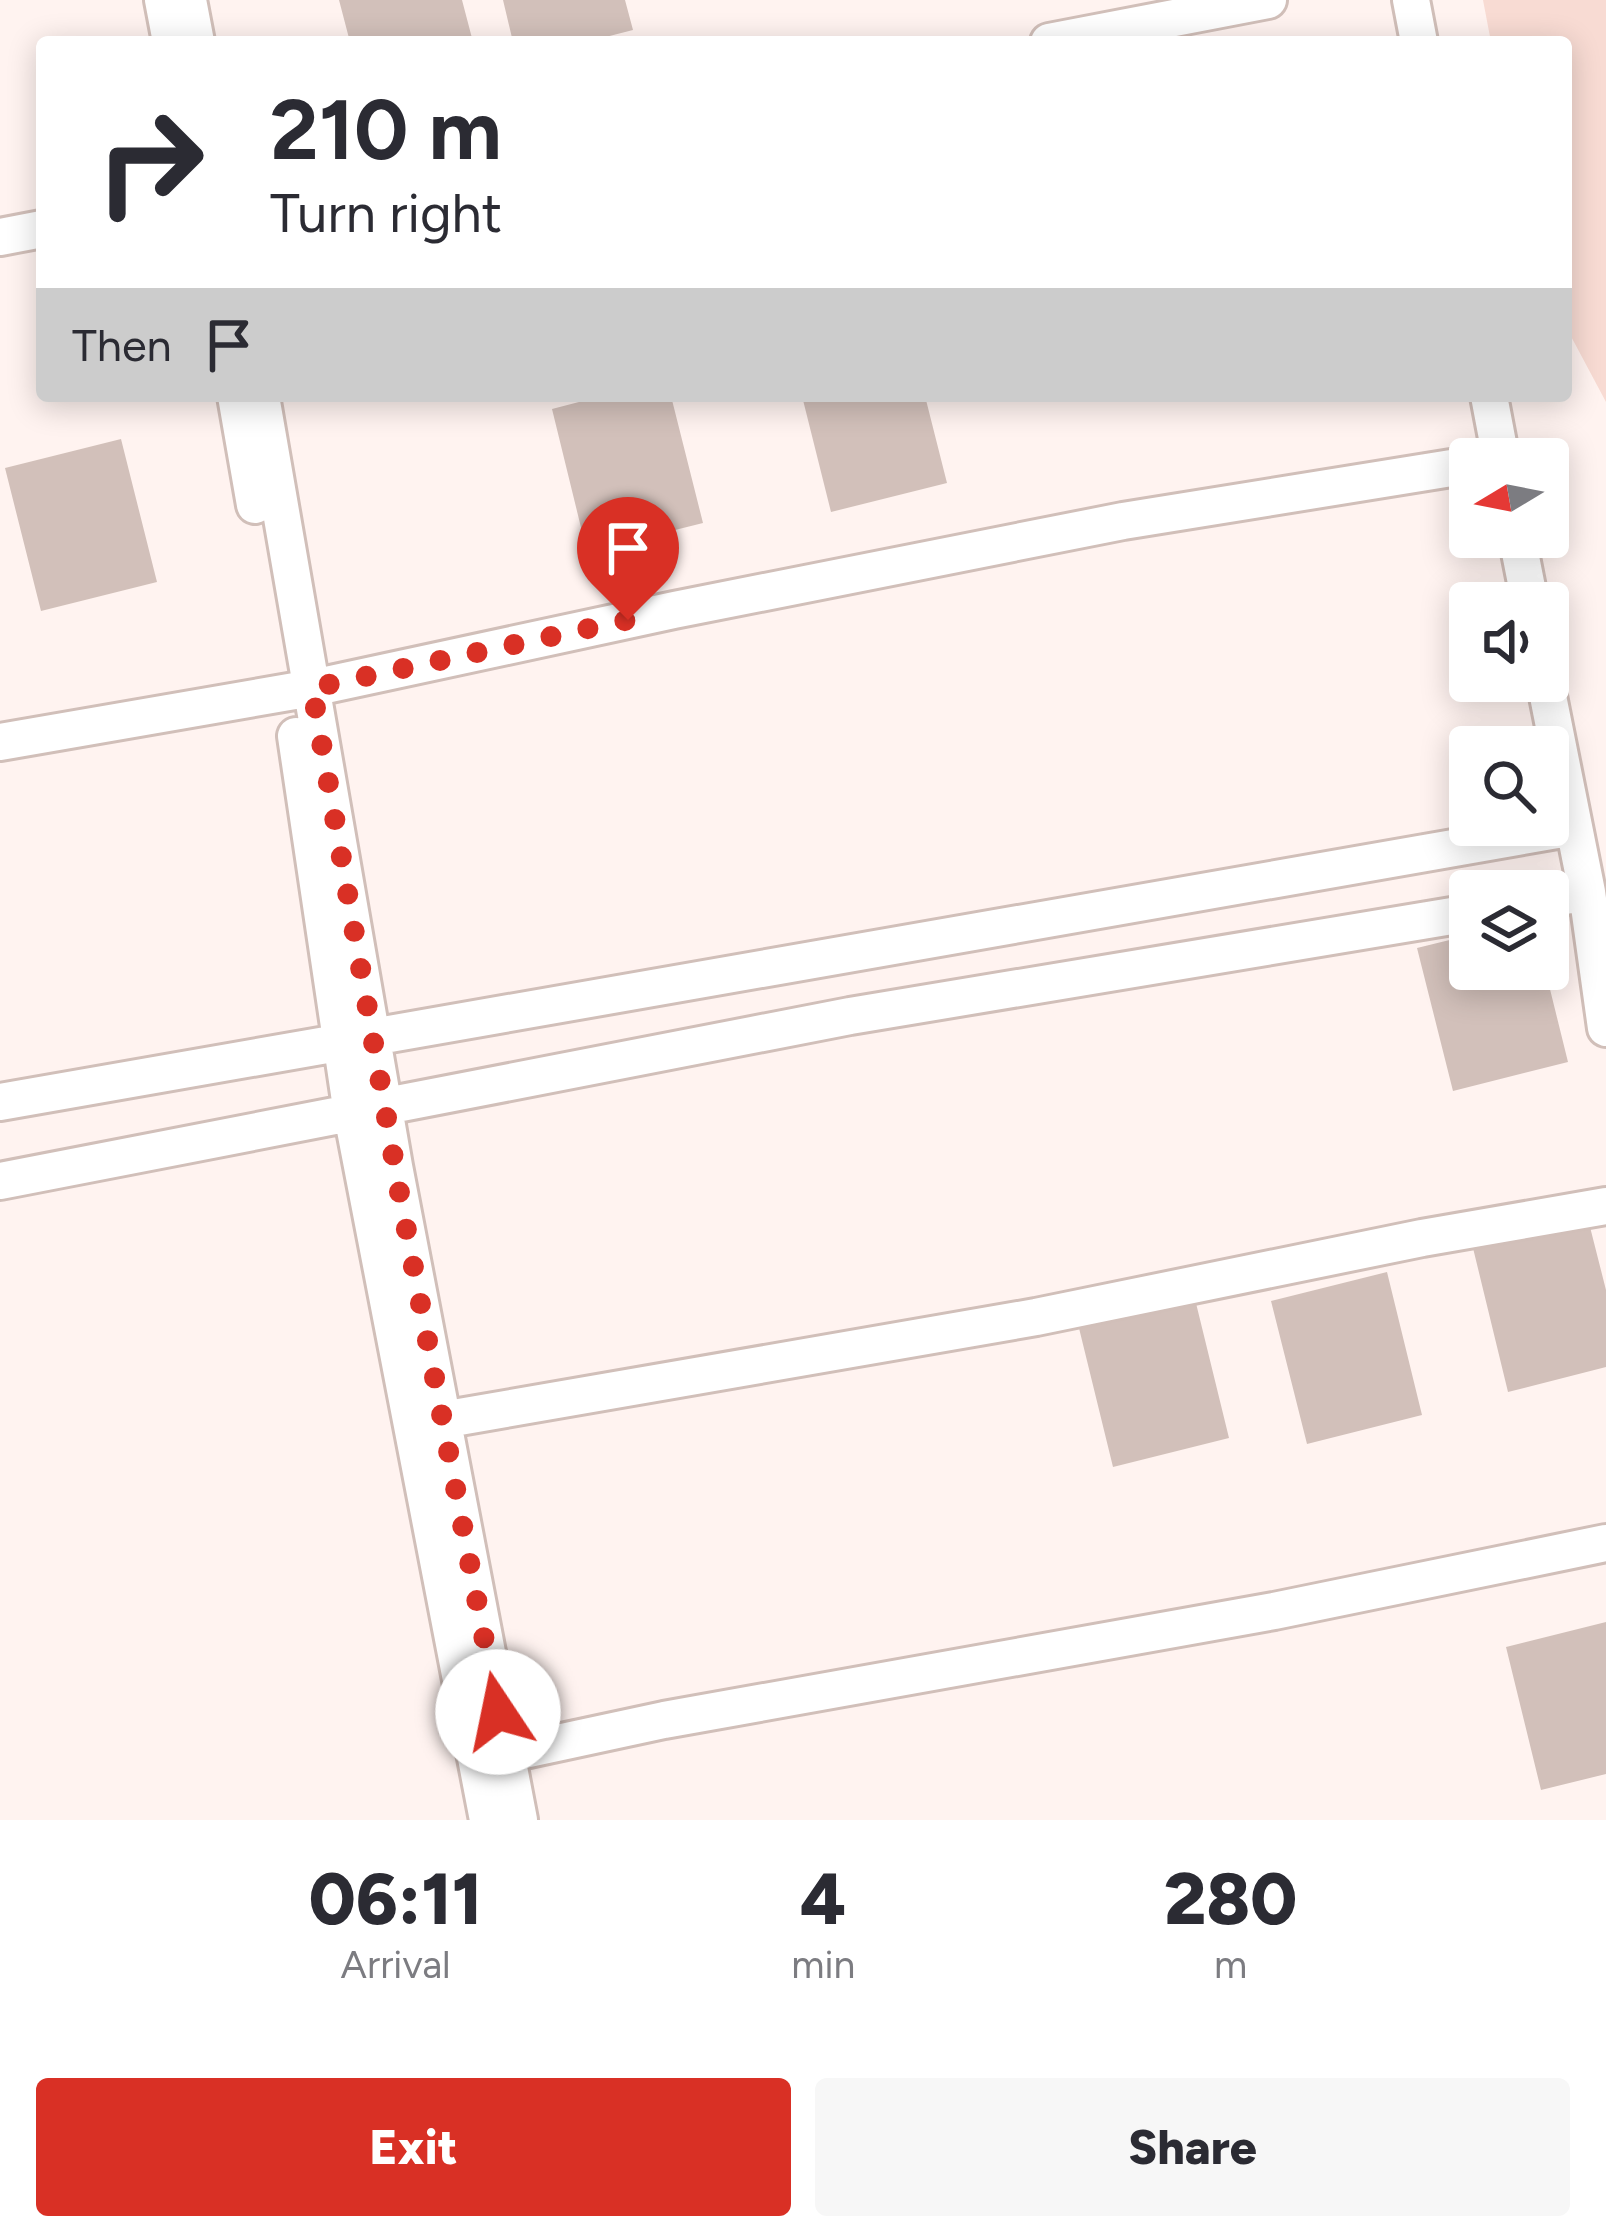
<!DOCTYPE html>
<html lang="en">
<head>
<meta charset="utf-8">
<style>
	body { margin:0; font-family:Figtree,sans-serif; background:#f7f7f7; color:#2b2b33; height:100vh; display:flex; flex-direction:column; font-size:45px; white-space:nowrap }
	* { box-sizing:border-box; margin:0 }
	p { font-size:39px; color:#7c7c81 }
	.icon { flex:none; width:66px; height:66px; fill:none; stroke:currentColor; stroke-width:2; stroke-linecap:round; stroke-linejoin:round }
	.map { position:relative; height:1820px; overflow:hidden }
	.details { display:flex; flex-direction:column; background:#fff; flex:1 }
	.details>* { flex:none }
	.top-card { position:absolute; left:36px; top:36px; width:1536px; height:366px; border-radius:12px; box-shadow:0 6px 30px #0003; background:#fff; color:#2b2b33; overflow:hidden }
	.needle { width:78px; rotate:260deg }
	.controls { position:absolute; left:1449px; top:438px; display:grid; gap:24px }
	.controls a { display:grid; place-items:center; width:120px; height:120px; border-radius:12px; background:#fff; box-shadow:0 6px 30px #0003; font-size:60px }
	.pin { position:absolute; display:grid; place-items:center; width:102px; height:102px; color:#fff; margin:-123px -51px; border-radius:50% 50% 50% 0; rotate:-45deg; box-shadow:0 0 12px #0007 }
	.pin .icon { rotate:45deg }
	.me { position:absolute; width:132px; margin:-66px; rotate:349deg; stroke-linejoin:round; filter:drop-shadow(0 0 9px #0008) }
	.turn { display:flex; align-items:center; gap:42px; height:252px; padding:0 36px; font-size:54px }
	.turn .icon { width:156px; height:156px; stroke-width:2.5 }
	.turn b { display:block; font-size:84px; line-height:102px }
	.then { display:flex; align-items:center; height:114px; padding:0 36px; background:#0003; gap:24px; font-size:45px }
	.eta { display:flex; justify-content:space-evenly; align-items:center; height:204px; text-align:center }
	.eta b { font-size:72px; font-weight:800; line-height:84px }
	.action { display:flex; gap:24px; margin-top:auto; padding:24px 36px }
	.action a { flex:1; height:138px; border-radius:12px; background:#d93025; color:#fff; font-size:48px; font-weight:800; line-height:138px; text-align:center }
	.action a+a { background:#f7f7f7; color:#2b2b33 }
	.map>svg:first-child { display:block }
</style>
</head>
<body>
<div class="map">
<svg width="1606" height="1820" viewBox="0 0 1606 1820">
	<rect width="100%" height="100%" fill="#fff3f0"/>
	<path fill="#f8dbd3" d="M1483,0H1606V402L1566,327V42H1491Z"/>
	<path fill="#d2c0ba" d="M339,0H462L473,42H350Z
		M503,0H625L633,30L586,42H513Z
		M602,396H671L703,523L587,552L552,409Z
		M802,396H925L947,483L831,512Z
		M121,439L157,582L41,611L5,468Z
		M1470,935V969H1545L1568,1062L1453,1091L1417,948Z
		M1588,1219L1606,1290V1367L1508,1392L1473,1248Z
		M1387,1272L1422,1415L1307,1444L1271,1301Z
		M1194,1295L1229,1438L1113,1467L1078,1324Z
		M1606,1622V1774L1541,1790L1506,1647Z"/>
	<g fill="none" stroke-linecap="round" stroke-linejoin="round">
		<g stroke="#d1bfb9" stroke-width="42">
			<path id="minor" d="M163,0L171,42
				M188,0L196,42
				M1411,0L1419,42
				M1049,42L1268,0
				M0,237L42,229
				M236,396L255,505
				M261,396L394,1166L519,1820
				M1489,396L1501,459
				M1517,537L1530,603
				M1545,681L1587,892L1606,1028
				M296,736L352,1114L488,1820
				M0,742L312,688L674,610L1123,521L1470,465
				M1548,899L1587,892
				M0,1102L1574,827
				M0,1181L850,1016L1470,913
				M442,1420L1036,1317L1422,1238L1606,1206
				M506,1754L664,1720L1274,1611L1606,1543"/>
		</g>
		<use href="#minor" stroke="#fff" stroke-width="36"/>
	</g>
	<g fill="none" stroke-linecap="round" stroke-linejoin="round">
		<path stroke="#d93025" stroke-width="21" stroke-dasharray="0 37.8" d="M498,1712L401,1201L312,688L628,620"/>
	</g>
</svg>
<div class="controls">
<a><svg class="needle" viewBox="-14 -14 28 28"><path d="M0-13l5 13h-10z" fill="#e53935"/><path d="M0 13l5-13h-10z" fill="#7c7c81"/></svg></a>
<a><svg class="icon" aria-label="sound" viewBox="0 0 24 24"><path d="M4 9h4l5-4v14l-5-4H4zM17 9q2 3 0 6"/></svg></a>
<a><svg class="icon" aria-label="search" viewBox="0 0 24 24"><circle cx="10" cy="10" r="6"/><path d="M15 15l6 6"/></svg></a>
<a><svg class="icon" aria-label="layers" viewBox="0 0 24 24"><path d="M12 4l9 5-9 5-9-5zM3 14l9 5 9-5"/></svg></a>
</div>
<div class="pin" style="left:628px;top:620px;background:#d93025"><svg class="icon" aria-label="arrive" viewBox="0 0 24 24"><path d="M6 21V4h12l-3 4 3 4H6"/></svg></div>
<svg class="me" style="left:498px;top:1712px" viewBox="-20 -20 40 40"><circle r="19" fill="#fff"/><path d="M0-13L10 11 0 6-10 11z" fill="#d93025"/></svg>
<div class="top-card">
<div class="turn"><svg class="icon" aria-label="right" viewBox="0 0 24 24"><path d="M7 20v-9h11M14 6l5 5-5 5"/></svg><div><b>210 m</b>Turn right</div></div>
<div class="then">Then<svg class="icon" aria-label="arrive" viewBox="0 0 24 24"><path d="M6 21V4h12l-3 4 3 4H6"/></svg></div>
</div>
</div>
<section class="details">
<div class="eta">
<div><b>06:11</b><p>Arrival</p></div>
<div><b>4</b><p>min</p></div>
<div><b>280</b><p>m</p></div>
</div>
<div class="action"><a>Exit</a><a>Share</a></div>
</section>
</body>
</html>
